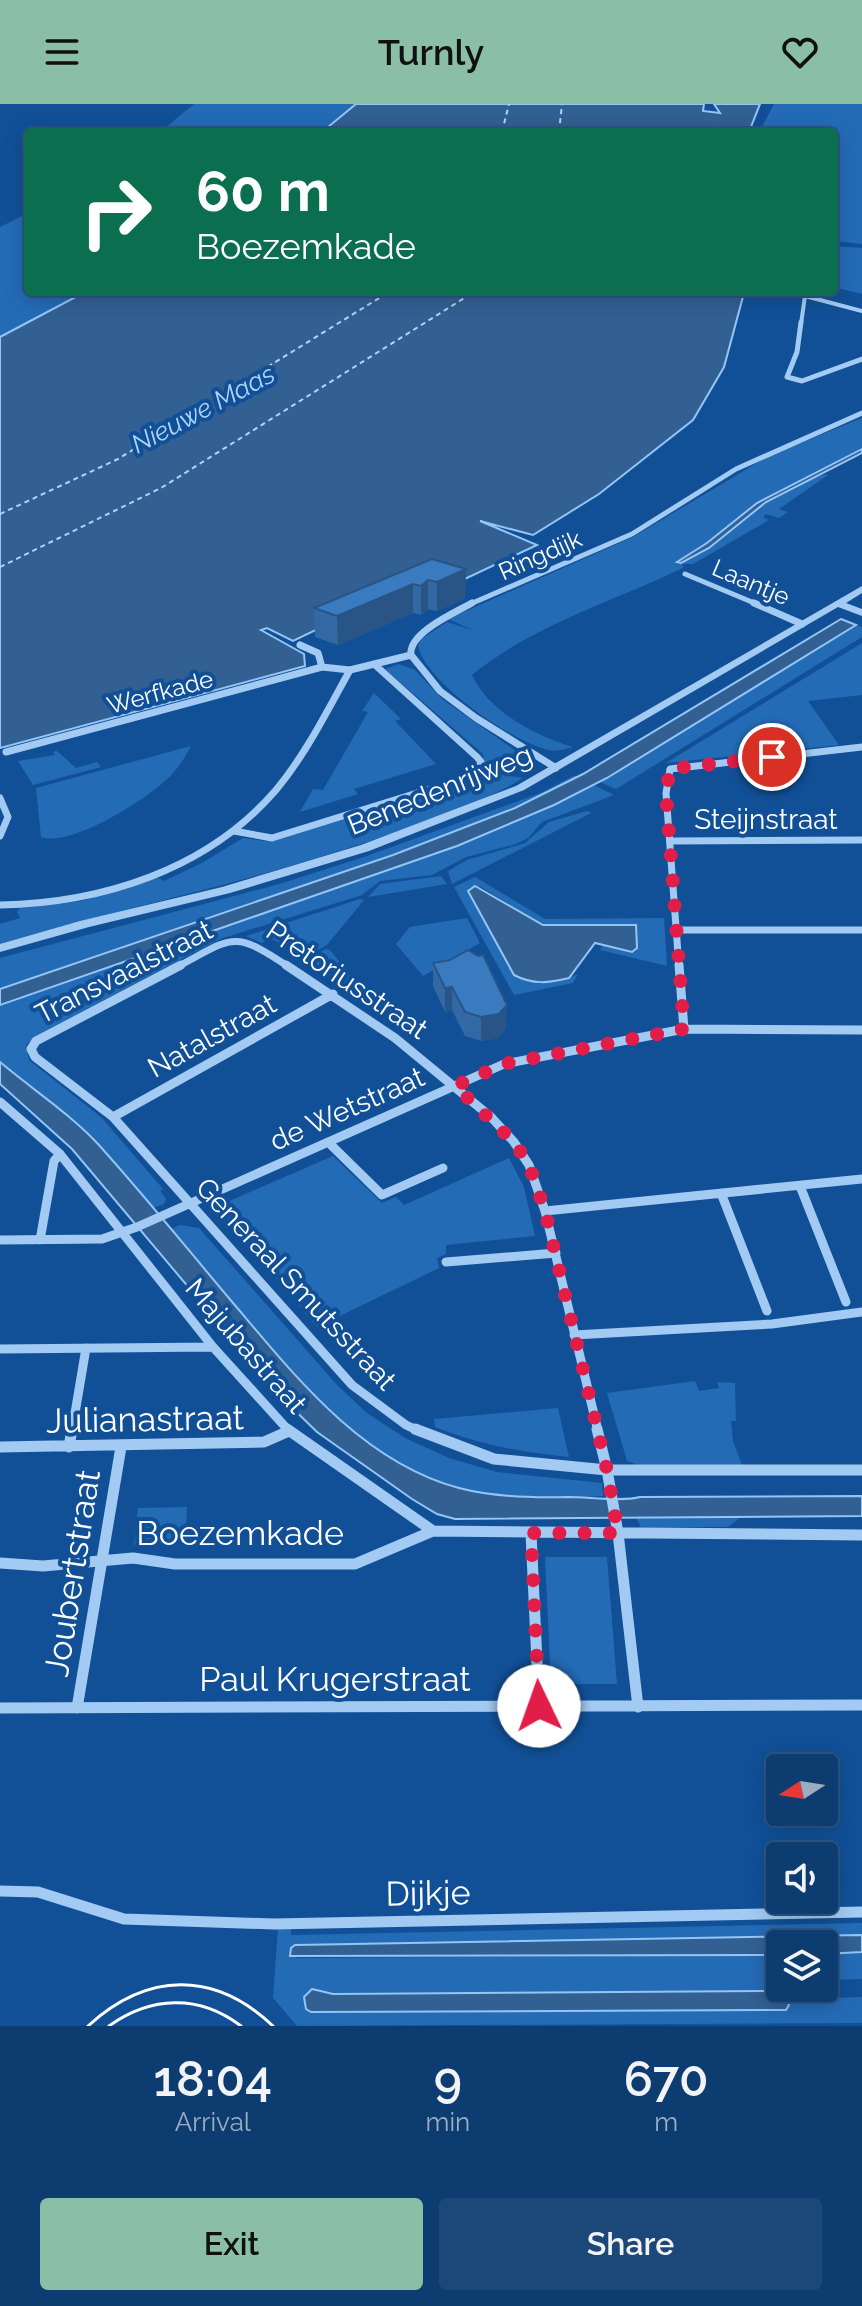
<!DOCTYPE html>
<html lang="en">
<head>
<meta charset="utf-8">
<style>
	body { margin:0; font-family:Raleway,sans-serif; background:#1b4779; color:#f1f3f6; height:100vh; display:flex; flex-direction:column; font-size:30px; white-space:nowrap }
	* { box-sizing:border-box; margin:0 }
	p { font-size:26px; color:#9aadc3 }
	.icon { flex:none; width:44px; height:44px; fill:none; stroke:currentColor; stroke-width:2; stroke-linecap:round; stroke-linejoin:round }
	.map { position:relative; height:1922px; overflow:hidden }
	.details { display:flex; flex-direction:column; background:#0d3c71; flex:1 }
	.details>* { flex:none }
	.guide { position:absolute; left:24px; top:24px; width:814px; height:168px; border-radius:8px; box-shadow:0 4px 20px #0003,0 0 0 2px #2d5684; background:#0b6e4f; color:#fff; overflow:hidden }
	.needle { width:52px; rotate:258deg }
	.tools { position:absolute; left:766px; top:1650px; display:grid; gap:16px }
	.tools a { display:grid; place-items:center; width:72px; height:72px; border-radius:8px; background:#0d3c71; box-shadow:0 4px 20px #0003,0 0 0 2px #2d5684; font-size:40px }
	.pin { position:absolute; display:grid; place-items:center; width:68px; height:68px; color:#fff; margin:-34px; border:4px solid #fff; border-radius:50%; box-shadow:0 2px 8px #0007 }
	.me { position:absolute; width:88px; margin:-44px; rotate:357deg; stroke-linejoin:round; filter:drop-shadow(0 0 6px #0008) }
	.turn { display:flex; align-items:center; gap:28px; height:168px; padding:0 40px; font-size:36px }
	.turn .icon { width:104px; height:104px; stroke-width:2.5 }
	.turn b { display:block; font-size:56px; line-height:68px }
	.eta { display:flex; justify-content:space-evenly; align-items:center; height:136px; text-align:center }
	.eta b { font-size:48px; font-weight:600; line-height:56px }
	.primary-button { display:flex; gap:16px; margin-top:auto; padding:16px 40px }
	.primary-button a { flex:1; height:92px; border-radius:8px; background:#8abfa5; color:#111; font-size:32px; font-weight:600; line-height:92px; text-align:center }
	.primary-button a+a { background:#1b4779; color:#f1f3f6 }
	header { display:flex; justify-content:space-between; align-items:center; height:104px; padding:0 40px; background:#8abfa5; color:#111; font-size:36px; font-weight:600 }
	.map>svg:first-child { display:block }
</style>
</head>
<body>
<header><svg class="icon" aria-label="menu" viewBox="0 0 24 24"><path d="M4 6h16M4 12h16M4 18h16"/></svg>Turnly<svg class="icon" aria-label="heart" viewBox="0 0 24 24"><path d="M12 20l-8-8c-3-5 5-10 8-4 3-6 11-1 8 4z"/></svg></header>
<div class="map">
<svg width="862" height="1922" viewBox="0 0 862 1922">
	<rect width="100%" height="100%" fill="#115097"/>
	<path fill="#246bb6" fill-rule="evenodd" d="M194,0H356L322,28H160Z
		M774,0H862V140L834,137V28H759Z
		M28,109V188H85L0,233V123Z
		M834,142L862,144V190L834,183Z
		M862,314V345L757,399L707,439L678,457L681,459C720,443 786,366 828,371L779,405L788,408L779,414L766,410L763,413L769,416L693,460H682L683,464C612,498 533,521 472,571C489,608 536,632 573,643C565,645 557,648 548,646C512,637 427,580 418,542L421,535L447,518L475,527L448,515L633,433L767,353Z
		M856,521L862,523V533L616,685L600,678Z
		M862,539V591L808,597L839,641L666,659Z
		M399,560L415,566L442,595L516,647L526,658L524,670L484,664L483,650L385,565Z
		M374,589L401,615L395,617L436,660L354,685L358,690L300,708L313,685L323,686L368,608L362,607Z
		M191,642C184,655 176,668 165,677C142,698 71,743 41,733L36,684Z
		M57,647L76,664L97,658L101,663L33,681L18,657L55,651L53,648Z
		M483,667L523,674C490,695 453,706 417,720C281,772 139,799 0,840V820L20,814L17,808L20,804L82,797L157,773L164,777L202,759L243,734L264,737L283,734L458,681Z
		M573,672H577L545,690L457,728L0,885V854L276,781L364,753L543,688Z
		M594,681L614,691L542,718L528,734L516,740L466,753L432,771L380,777L362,791L220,835L35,932L26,941L29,956L102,1014L163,1085L160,1087L166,1095L164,1100L153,1104L95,1037L0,958V901L457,742L554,701Z
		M587,707L591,709L452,780L448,767L467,756L525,739L549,718Z
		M441,772L447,780L368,793L380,780Z
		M475,773L545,815L664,814L667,862L600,846L603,841L634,848L637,843L632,820L543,821L481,783L468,787L514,871L569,874L578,870L573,879L514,891L454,783Z
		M360,795L364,796L327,841L303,854L271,834L262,839L246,832Z
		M467,814L480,839L423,872L396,840L410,823Z
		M326,845L330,846L368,894L305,856Z
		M333,1052L382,1099L396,1093L404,1101L509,1054L524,1083L535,1132L446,1141V1150L437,1154L439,1164L317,1223L218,1106V1102Z
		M180,1121L199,1124L337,1281L367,1309L405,1334L449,1354L497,1368L602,1379L603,1392C556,1394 502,1398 457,1383C329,1343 256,1220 169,1126Z
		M695,1277L699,1287L719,1284L717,1278L735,1279L736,1317H731L733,1337L742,1361L642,1362L627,1357L607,1289Z
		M558,1304L569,1353C522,1348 480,1341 435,1323L434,1315Z
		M187,1403L185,1440L134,1441L138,1404Z
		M635,1412H742L728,1423H641Z
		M545,1453H607L617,1580H551Z
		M862,1819V1831L296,1841L290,1851L297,1854L780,1851V1884H824V1850L862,1848V1875L832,1876L833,1894L862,1893V1919L297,1922L273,1894L278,1824H291V1831ZM781,1887L789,1901L786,1906L311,1908L306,1905L329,1889Z"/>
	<path fill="#326093" stroke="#94c5f7" stroke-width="2" d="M356,0H704L703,7L720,9L714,0H760L749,28H720L717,23L713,28H322Z
		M85,188H751L744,189L724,263L693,316L599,390L533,431L480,417L537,441L452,481L376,497L293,537L267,524L261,526L304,550L305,562L0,644V233Z
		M862,345V349L766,398L709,444L681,459L677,458L707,439L757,399Z
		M841,515L856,521L607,674L554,701L457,742L0,901V885L393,751L515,704L583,670Z
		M475,782L543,821H636L637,844L632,848L595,839L569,874C549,879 533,881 514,871L468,787Z
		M0,958C32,985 70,1010 98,1040C143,1090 185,1142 228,1193C292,1268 359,1357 459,1384C493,1393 533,1394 568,1393C589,1393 622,1398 640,1393L862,1392V1412L455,1415L437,1410L412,1395L317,1328L281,1293L72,1045L0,980Z
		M862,1831V1848L824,1850V1840H780V1851L290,1852L291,1844L295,1841Z
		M312,1885L333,1890L781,1887L789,1901L786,1906L311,1908L306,1905L304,1893Z"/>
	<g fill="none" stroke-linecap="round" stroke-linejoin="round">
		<path stroke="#aed4fa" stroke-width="2" stroke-dasharray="5 4" stroke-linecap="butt" d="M502,28L509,0
			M559,28L562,0
			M0,410L118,355L389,188
			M0,463L161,384L474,188"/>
		<path stroke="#a2caf3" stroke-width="4" d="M801,220L805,192L862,207"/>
		<path stroke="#a2caf3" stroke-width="5" d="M801,218L797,248L787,273L802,277L862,255
			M685,470L759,501
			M468,501L632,430L736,365L862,309"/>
		<path stroke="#a2caf3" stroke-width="7" d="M472,499C454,509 408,529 411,551L440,587L476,614L556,664
			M754,499L802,520
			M300,541L318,549L322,563
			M6,648L322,563L350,566L411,551
			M0,694L8,713L0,732
			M234,727L272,734L475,671L481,658L477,653L374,560
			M670,737L862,736
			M0,801C102,799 207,766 276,686C306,650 327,607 350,566
			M676,826H862
			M177,863C234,833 232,825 289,863
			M679,863L666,689L670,665L862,643"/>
		<path stroke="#a2caf3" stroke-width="9" d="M181,861L36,937L31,945L35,953L113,1013L352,1281L406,1321L419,1327
			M286,861L395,934L491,1013L514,1038L529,1061L545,1107L598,1327
			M679,861L684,925
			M0,998L60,1050L213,1243L289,1327
			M113,1013L333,890
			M328,1038L382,1091L443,1064
			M800,1082L846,1198
			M721,1089L767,1207
			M545,1107L862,1075
			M0,1136L102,1135L137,1123L504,960L684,925L862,926
			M40,1136L54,1057L60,1050
			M446,1158L556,1149
			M574,1231L772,1220L862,1208
			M0,1245L213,1243
			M72,1327L86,1244"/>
		<path stroke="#a2caf3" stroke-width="11" d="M287,1325L433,1427
			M415,1325L494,1355L607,1366
			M597,1325L607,1366
			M0,1343L264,1338L289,1327
			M69,1343L72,1325
			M607,1366H862
			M607,1366L618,1429L638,1603
			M531,1429L539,1602
			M0,1459L43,1462L133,1454L175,1460H355L433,1427L862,1431
			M0,1604L862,1601
			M77,1604L121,1343
			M0,1787L38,1788L124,1815L274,1820L862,1808"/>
		<path fill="#a2caf3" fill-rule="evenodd" d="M862,482V489L846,499L862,505V512L838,503L524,686L369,747L230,789L89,823L0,848V840L80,817L222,783L361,741L516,682Z"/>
		<path stroke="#fff" stroke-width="3" d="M88,1922C147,1868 214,1866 273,1922
			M109,1922C151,1892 199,1890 241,1922"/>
	</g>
	<path fill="#3269a4" d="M466,465L465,494L437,507L428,505L421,511L413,509L338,541L315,533L314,504Z
		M433,859L506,924L498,934L481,937L465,932L452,906L445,908L433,882Z"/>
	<path fill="#295586" d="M466,465L465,494L437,507V478Z
		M428,476V505L421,511V482Z
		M413,480V509L338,541L337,512Z
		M452,883V906L445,908V884Z
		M507,901L506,924L498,934L481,937V913Z"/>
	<path fill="#3a7abf" stroke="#295586" stroke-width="2" d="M432,455L466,465L437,478L428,476L421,482L413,480L337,512L314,504Z
		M468,846L478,852L483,851L507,901L499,910L481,913L465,908L452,883L445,884L433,859L450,856Z"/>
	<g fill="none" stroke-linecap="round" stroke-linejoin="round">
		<path stroke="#e11d48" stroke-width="14" stroke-dasharray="0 25.2" d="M539,1602L531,1429H618L607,1366L545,1107L529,1061L514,1038L455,982L504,960L684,925L666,689L670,665L772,653"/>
	</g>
	<g text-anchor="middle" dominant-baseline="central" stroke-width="8" stroke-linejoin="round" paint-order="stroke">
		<g font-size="24" fill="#fff" stroke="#115097">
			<text transform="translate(540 451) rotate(-24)">Ringdijk</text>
			<text transform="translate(751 478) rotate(23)">Laantje</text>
			<text transform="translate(160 588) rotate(-15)">Werfkade</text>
		</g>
		<g font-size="26" font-style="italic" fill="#aed4fa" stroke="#115097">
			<text transform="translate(203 305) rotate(-28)">Nieuwe Maas</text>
		</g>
		<g font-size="28" fill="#fff" stroke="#115097">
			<text transform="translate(440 686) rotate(-22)">Benedenrijweg</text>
			<text x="766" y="715">Steijnstraat</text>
			<text transform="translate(124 868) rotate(-27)">Transvaalstraat</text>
			<text transform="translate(347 876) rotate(34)">Pretoriusstraat</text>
			<text transform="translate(212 932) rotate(-29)">Natalstraat</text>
			<text transform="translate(347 1005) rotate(-24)">de Wetstraat</text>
			<text transform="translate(296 1180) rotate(47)">Generaal Smutsstraat</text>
			<text transform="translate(246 1242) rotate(49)">Majubastraat</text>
		</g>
		<g font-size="34" fill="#fff" stroke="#115097">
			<text transform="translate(145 1315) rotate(-1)">Julianastraat</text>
			<text x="240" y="1429">Boezemkade</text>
			<text transform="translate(72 1469) rotate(-81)">Joubertstraat</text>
			<text x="335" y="1575">Paul Krugerstraat</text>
			<text transform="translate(428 1789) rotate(-1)">Dijkje</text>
		</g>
	</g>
</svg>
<div class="tools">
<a><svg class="needle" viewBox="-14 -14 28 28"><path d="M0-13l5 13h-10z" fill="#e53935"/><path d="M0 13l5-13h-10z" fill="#9aadc3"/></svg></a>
<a><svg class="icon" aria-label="sound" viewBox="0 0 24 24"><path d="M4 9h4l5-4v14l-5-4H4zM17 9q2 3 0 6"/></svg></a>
<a><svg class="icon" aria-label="layers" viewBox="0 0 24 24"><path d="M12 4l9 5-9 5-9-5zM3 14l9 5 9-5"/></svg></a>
</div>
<div class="pin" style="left:772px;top:653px;background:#d93025"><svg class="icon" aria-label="arrive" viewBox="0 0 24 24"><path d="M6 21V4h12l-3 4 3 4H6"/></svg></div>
<svg class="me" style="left:539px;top:1602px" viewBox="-20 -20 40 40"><circle r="19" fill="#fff"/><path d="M0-13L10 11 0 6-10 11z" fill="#e11d48"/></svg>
<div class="guide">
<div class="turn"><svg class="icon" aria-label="right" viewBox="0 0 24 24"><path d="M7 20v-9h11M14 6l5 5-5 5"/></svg><div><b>60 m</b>Boezemkade</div></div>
</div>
</div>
<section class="details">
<div class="eta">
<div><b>18:04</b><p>Arrival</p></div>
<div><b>9</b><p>min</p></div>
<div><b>670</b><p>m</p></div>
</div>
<div class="primary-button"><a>Exit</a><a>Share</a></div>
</section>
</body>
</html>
